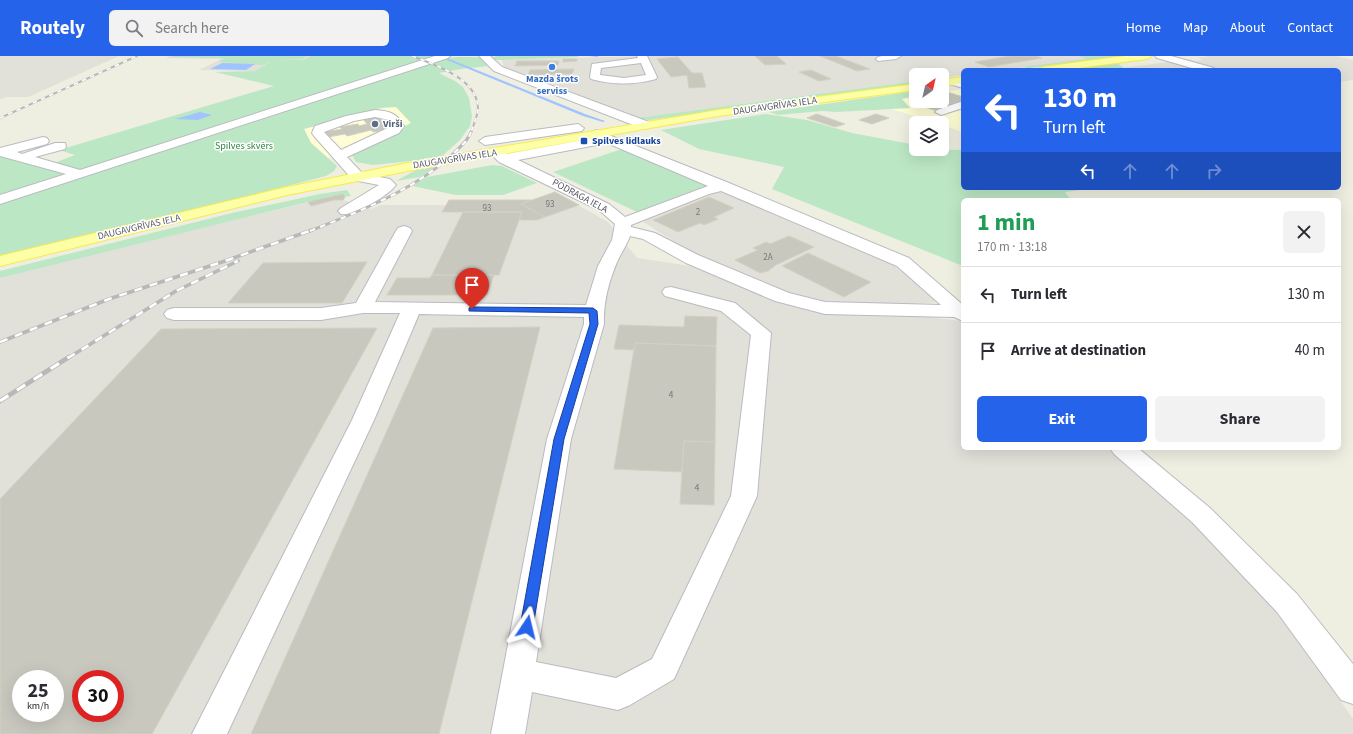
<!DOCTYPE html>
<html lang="en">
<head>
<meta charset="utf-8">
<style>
	body { margin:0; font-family:"Source Sans 3",sans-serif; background:#f2f2f3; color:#2b2b33; height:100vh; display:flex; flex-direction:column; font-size:15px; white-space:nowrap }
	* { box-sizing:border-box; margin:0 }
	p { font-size:13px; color:#7c7c81 }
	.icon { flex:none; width:22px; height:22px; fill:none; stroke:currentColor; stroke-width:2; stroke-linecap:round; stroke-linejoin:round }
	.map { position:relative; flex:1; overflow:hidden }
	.sheet { position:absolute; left:961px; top:142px; width:380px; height:252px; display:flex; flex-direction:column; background:#fff; border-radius:6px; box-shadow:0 4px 16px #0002 }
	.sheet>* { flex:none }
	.hud { position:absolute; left:961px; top:12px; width:380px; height:122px; border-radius:6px; box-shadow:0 4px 16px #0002; background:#2563eb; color:#fff; overflow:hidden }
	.needle { width:26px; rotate:34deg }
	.tools { position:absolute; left:909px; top:12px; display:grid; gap:8px }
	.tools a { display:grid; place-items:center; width:40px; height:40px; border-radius:6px; background:#fff; box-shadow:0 4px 16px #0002; font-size:20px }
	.speed { position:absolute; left:12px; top:614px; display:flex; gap:8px; font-size:20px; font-weight:700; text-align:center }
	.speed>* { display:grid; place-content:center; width:52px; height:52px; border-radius:50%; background:#fff; box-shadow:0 4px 16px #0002; line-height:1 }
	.speed small { font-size:10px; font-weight:400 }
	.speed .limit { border:6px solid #d22; background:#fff; color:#111 }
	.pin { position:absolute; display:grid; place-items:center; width:34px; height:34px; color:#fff; margin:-41px -17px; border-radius:50% 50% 50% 0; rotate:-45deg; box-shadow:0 0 4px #0007 }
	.pin .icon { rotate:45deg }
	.me { position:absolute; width:44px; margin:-22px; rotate:10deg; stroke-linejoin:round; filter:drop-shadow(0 0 3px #0008) }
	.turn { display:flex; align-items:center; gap:14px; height:84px; padding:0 16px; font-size:18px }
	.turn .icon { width:52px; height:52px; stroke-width:2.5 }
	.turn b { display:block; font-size:28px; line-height:34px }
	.lanes { display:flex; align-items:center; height:38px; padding:0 16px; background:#0003; justify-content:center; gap:20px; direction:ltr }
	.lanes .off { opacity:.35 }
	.round { display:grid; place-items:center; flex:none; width:42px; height:42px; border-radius:6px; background:#f2f2f3 }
	.head { display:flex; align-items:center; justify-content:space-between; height:68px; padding:0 16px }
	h1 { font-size:24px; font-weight:700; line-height:30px; color:#1e9e55 }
	.primary-button { display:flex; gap:8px; margin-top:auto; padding:8px 16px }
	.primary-button a { flex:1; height:46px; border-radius:6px; background:#2563eb; color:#fff; font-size:16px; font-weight:700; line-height:46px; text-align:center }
	.primary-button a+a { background:#f2f2f3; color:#2b2b33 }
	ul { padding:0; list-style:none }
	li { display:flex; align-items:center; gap:12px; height:56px; padding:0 16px; border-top:1px solid #e1e1e2 }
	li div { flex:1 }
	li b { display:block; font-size:15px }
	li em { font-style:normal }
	header { display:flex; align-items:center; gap:24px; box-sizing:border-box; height:56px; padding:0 20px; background:#2563eb; color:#fff }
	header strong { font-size:19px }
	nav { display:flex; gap:22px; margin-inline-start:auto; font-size:14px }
	.search { width:280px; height:36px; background:#f2f2f3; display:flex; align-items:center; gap:10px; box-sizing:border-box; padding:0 14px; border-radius:6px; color:#7c7c81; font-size:15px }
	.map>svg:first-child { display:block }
</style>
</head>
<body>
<header>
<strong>Routely</strong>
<div class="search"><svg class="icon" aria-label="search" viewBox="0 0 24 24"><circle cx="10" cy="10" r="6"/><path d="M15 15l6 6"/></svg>Search here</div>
<nav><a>Home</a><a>Map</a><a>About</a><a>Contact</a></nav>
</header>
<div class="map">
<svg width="1353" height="678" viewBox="0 0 1353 678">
	<rect width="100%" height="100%" fill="#eeeee1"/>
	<path fill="#fffdd5" d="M963,33V76L942,69V67H936L870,46L916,40V45H942V36Z
		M388,51H396L411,67L351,97L328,102L311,87L304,73Z"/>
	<path fill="#e1e0d9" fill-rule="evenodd" d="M0,0H119L28,41H7L0,43Z
		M170,0H310L304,4H273L255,15L199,14L221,3L166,2Z
		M648,0H1079L1087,3L1002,14H963V19L942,22V19H916V25L636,62L540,23L504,12L502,4Z
		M1209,0H1336L1353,4V24L1339,26V14H1129L1124,12L1189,3L1195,5L1203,4L1198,2Z
		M723,133L888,205L941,246L875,250L827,249L785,239L703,204L642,165Z
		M555,136L608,166L637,202L690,210L780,247L823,256L900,257L960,265L963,267V392H1108L1190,462L1232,504L1293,577L1353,663V678H0V222L179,177L343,138V144L371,153L381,149H446L449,144H531ZM21,623H55V657H21ZM81,623H115V657H81Z"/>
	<path fill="#bce7c5" d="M173,0H307L302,3L274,4H304L310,0H437L416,7L423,10C434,0 468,0 482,2L488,10L471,12L450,4L452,3H447L467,12L439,17L455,25L463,31L469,42L472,60L470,70L460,84L440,102L373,109L356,106L351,97L411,67L396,51L380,52L304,73L311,87L337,110L334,115L326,120L225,146L0,200V100L44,111L75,99L59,94L274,30L215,16L255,15L271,5L262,9L219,6L224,2L171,1Z
		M497,0H578L579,1L496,2L579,1L502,4H495L491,2Z
		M1079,0H1122L1029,12L1023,11L1086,3Z
		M1117,7L1124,12L1072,14Z
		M916,25V28L650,64L636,62Z
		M916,35V40L902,43L910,52L836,56L822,55L778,59L769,56Z
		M765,58L807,64L852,77L916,89V93L963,94V132H1094L1065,136L1071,144H963V210L772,133L784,111L699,93L661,74Z
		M622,93L708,129L637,156L553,116Z
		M492,109L502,110L537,127L503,139H456L412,130L427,121Z
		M435,111L420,121L396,125L416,114Z
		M347,134L351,140L308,146L0,222V215L232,157L320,138Z"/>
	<path fill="#a0c4ff" d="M222,7L255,8L246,14L210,13Z
		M200,56L212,59L198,64L175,63Z"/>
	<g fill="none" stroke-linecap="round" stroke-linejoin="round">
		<path fill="#a0c4ff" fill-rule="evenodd" d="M589,0H599L597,1Z
			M447,2L585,58L605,65L603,66L583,60L447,4Z"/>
	</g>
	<path fill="#c9c8bf" stroke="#d3d1c0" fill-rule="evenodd" d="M755,0H777L786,8L765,9Z
		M820,0H836L870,13L857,15Z
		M1010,0H1036L1042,2L989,11L975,6Z
		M678,1L692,17H702L706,31L689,32L687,19L671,21L657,3Z
		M563,3H577V5L563,6Z
		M517,5H559L558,9L515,10Z
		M574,13L572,18L528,19L530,14Z
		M811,14L831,23L819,25L799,16Z
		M944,35L963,41V44L934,54L909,46L916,44L942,45V36Z
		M817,58L845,68L835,71L807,62Z
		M876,58L889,62L872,68L859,64Z
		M378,60L389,73L373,76L371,74L347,80L345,78L328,81L325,76L342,73L340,71L358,68L359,70L367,68L363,63Z
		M555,136L579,149L545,161L521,148Z
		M343,138L345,141L343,144H334L311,150L308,146Z
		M709,141L734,152L714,161L718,163L704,169L700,167L678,176L653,164Z
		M449,144H531L521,148L545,161L537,164H519L522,156H442Z
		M463,156H522L499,219H432Z
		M789,180L814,191L776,209L768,215L760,217L735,204L758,194L753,192L766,186L770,188Z
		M808,197L871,226L844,241L782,210Z
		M367,206L342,247H228L263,207Z
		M432,219H494L487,239H387L397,222H430Z
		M685,260L717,261L716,290L635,287L634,294L614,293L619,269L684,271Z
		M540,271L439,678H251L433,272Z
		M377,272L152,678H0V443L161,273ZM21,623H55V657H21ZM81,623H115V657H81Z
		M635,287L716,290L715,386L684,385L682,416L614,413Z
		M684,385L715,386L714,449L680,448Z"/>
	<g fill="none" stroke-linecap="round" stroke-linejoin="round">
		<g stroke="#b9bbc1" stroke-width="2">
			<path id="minor" d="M435,0H450L448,2L0,148V139L66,118L0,100V92L43,81L47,82L49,85L47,88L17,96L22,98L55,87H65L66,90L65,93L35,101L80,114Z
				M479,0H490L502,11L649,66L651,69L645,73L641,72L494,15Z
				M637,0H647L657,21L656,23C634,29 613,29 591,23L590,21L592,8L638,2ZM641,7L646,19L624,22L600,19L601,12Z
				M882,0H901L896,3L878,5L876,3L878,1Z
				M1155,0H1171L1214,12L1215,14H1199L1157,2Z
				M954,23L963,26V32L950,28L949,26Z
				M963,45V52L941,59L935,56L937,54Z
				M375,54C389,55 397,57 404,70L399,77L347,101L363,118L390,123L396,129C389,139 353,161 341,158L338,155L341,152L379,129L353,124L314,80L312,77L315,70L346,60ZM375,61L389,64L392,70L341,94L324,76L354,65Z
				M578,68L584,72L582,75L485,89L479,85L485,81Z
				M596,74L729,127L909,202L963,249V265L954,261L825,258L775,245L686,207L643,183L630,180C627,189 621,197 617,206C609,225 603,247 604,268L571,383L536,606L616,622L652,603L731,440L751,279L721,255L665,240L662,236L665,232L671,231L735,247L771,277L757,440L674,623L630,649L618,654L532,636L525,678H491L547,383L584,268V261L419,258L374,364L227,678H192L352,364L400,257H363L321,264H174L167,262L164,258L167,254L174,252H321L356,247L396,175L398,172L404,170L410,172L412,175L375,246L586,249L598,210L612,184L615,168L599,154L499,106L489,96L496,92L507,98L594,82L590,78ZM607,87L708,130L625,161L609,148L518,104ZM721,135L897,210L941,249L825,246L789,237L698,199L655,177L631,171V169L709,138Z
				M1110,392H1138L1210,452L1297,538L1353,608V648L1341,644L1277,556L1192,466L1114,398Z"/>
		</g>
		<g stroke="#f9ea50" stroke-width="2">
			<path id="major" d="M1125,0H1152L1147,3L1064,14H1037L1042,11Z
				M963,21V27L942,30V24Z
				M916,28V34L718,60L418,113L287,139L0,210V200L287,131L418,105L718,54Z"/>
		</g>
		<use href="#minor" fill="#fff" fill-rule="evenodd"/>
		<use href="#major" fill="#fcffa5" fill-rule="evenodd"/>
		<g stroke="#b7b8b8" stroke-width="2">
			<path id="rail-far3" d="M412,0C435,9 477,22 478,52C478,60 473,69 471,77
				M0,62L137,0"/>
		</g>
		<g stroke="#b7b8b8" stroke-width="3">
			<path id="rail-far2" d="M310,175C360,155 415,134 454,97C461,90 468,85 471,76"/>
		</g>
		<g stroke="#b7b8b8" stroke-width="3.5">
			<path id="rail-far1" d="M0,286L109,243L225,205L312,174
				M68,302L176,235L238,205"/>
		</g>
		<g stroke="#b7b8b8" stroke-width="4.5">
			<path id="rail" d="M0,345L69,301"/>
		</g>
		<use href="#rail-far3" stroke="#fff" stroke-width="1.5" stroke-dasharray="4.5" stroke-linecap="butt"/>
		<use href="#rail-far2" stroke="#fff" stroke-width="2" stroke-dasharray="5.5" stroke-linecap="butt"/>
		<use href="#rail-far1" stroke="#fff" stroke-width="2.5" stroke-dasharray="8" stroke-linecap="butt"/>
		<use href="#rail" stroke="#fff" stroke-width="3" stroke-dasharray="10" stroke-linecap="butt"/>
	</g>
	<path fill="#2563eb" stroke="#184099" d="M472,251L593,252L597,255L598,268L564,383L533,571L531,575L527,577L522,575L520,571L554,383L590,268L589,257L469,255V252Z"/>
	<circle fill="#3f7fe0" stroke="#fff" stroke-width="1.5" cx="552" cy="11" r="4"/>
	<circle fill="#5c6f8a" stroke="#fff" stroke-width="1.5" cx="375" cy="68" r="4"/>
	<rect fill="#1a4fb4" stroke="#fff" stroke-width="1.5" x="580" y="81" width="8" height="8" rx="2"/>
	<g text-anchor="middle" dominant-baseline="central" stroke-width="3" stroke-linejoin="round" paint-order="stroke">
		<g font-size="9" fill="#76777a">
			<text x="550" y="148">93</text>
			<text x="487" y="152">93</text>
			<text x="698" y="156">2</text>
			<text x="768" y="201">2A</text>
		</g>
		<g font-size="10" font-weight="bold" fill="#366cbe" stroke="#fff">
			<text x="552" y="23">Mazda šrots<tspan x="552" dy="12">serviss</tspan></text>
		</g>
		<g font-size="10" fill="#5a5c63" stroke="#fff">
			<text transform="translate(775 50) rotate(-8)">DAUGAVGRĪVAS IELA</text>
			<text transform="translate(455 103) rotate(-9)">DAUGAVGRĪVAS IELA</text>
			<text transform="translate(580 140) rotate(28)">PODRAGA IELA</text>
			<text transform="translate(139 171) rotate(-13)">DAUGAVGRĪVAS IELA</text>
		</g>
		<g font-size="10" font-weight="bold" fill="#4e5e75" stroke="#fff" text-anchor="start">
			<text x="383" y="68">Virši</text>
		</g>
		<g font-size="10" font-weight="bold" fill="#164399" stroke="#fff" text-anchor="start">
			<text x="592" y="85">Spilves lidlauks</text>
		</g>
		<g font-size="10" fill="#2f8544" stroke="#fff">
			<text x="244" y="90">Spilves skvērs</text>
		</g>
		<g font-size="10" fill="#76777a">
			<text x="671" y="339">4</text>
			<text x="697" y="432">4</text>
		</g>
	</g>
</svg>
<div class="tools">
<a><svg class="needle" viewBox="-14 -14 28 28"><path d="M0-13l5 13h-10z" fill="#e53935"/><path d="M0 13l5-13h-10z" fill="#7c7c81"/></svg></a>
<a><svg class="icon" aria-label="layers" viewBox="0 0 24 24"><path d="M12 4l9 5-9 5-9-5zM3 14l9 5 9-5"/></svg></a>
</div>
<div class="speed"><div>25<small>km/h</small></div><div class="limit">30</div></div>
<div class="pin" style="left:472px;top:253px;background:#d93025"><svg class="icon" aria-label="arrive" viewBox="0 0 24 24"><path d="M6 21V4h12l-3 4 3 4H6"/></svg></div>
<svg class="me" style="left:527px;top:571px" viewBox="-20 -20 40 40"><path d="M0-17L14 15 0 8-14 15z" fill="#2563eb" stroke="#fff" stroke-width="4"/></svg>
<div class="hud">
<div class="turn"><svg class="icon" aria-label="left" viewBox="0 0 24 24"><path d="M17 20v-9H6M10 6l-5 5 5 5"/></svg><div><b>130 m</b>Turn left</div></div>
<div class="lanes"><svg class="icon" aria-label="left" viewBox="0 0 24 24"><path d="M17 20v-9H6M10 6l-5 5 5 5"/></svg><svg class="icon off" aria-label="ahead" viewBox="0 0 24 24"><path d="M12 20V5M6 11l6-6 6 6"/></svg><svg class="icon off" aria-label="ahead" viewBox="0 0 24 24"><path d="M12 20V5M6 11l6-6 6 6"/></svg><svg class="icon off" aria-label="right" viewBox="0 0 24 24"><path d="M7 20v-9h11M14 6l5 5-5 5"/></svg></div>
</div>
<section class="sheet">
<div class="head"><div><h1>1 min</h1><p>170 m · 13:18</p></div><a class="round"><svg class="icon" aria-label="close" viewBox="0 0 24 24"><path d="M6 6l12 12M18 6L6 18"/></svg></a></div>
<ul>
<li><svg class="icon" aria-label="left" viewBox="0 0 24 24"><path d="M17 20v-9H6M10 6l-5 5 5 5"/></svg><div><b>Turn left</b></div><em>130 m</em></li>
<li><svg class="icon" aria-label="arrive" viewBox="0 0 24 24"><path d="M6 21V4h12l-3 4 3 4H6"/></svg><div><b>Arrive at destination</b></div><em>40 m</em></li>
</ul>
<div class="primary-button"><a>Exit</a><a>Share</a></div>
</section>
</div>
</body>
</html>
